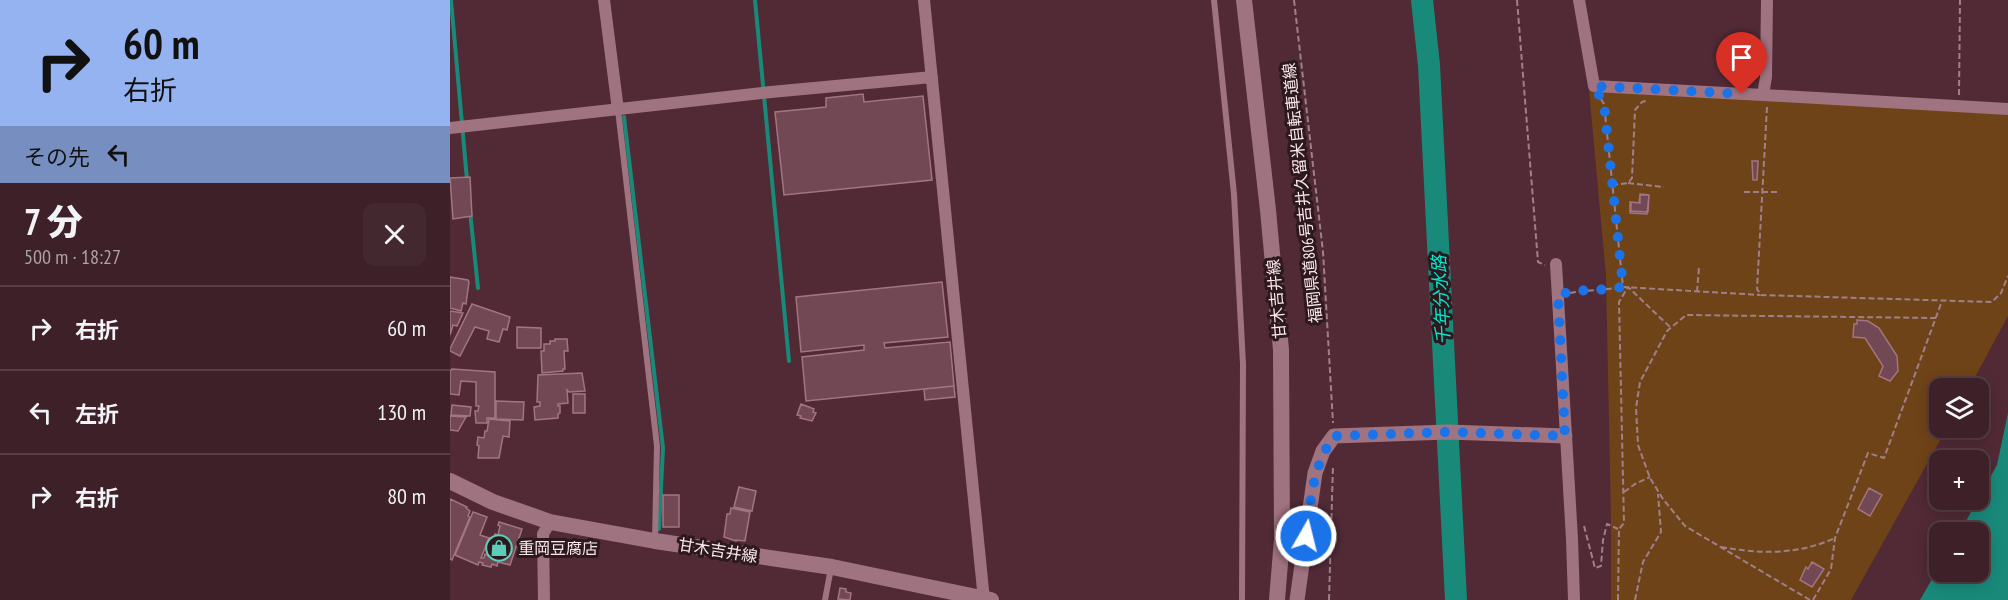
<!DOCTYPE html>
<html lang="ja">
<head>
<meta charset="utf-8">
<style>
	body { margin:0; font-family:"PT Sans Narrow","Noto Sans JP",sans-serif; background:#442830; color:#f1f3f6; height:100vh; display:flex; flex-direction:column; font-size:22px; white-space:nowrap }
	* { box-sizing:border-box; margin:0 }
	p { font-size:20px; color:#ada3a8 }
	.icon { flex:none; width:33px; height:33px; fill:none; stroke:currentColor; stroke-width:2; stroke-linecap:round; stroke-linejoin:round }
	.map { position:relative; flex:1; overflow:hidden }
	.sheet { display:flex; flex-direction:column; background:#3d2028; width:450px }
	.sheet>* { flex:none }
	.banner { background:#95b2f1; color:#111; overflow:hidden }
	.controls { position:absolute; left:1479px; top:378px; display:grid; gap:12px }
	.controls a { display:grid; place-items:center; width:60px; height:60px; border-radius:12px; background:#3d2028; box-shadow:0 3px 15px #0003,0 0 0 2px #563e45; font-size:30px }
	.pin { position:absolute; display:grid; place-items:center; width:51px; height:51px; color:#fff; margin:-62px -26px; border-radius:50% 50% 50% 0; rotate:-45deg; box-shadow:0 0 6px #0007 }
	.pin .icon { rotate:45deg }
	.me { position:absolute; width:66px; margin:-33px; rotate:8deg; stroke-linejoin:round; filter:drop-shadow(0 0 4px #0008) }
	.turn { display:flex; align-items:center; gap:21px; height:126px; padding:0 24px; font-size:27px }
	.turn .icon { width:78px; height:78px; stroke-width:2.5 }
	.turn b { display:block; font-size:42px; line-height:51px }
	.then { display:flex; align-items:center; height:57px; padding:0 24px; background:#0003; gap:12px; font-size:22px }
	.round { display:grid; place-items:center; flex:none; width:63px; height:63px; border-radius:12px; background:#442830 }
	.overview { display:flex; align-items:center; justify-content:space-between; height:102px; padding:0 24px }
	h1 { font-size:36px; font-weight:800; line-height:45px }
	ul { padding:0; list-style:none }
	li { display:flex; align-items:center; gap:18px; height:84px; padding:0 24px; border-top:2px solid #563e45 }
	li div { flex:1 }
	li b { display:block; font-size:22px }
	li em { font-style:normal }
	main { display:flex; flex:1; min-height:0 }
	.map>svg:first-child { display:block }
</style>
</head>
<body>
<main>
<section class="sheet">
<div class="banner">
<div class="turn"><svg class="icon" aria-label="right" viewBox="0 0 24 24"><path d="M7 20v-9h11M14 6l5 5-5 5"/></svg><div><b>60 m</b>右折</div></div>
<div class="then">その先<svg class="icon" aria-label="left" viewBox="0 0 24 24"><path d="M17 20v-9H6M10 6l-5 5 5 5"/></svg></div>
</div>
<div class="overview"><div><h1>7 分</h1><p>500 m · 18:27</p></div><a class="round"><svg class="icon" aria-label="close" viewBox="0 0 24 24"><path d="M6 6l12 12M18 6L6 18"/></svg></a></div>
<ul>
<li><svg class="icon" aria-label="right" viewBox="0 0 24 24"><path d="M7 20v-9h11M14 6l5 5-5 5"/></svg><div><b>右折</b></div><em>60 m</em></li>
<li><svg class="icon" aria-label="left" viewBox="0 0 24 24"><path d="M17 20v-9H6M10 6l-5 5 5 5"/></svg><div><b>左折</b></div><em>130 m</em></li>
<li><svg class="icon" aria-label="right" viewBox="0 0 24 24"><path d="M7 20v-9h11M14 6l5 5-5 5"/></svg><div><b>右折</b></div><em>80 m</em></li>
</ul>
</section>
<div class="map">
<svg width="1558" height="600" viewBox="0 0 1558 600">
	<rect width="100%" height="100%" fill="#512a36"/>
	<path fill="#6f4318" d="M1139,89L1558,113V316L1519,388H1490V428H1497L1401,600H1161V517L1156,276Z"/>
	<path fill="#198a7a" d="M1558,413V600H1470L1489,567L1490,572H1528V532H1510L1547,465Z"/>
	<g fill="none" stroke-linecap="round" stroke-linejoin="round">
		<path stroke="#198a7a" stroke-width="4" d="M1,0L17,180
			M305,0L339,361
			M174,117L213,448L209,529
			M20,211L28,288"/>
		<path stroke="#198a7a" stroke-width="22" d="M972,0L979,65L1006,600"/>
	</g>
	<path fill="#724854" stroke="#a27581" stroke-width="1.5" d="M413,94L414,102L473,96L482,180L334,195L325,112L376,107V98Z
		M1302,161H1308L1307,180H1303Z
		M20,177L22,216L3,219L0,178Z
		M1190,194L1199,195L1198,212L1181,211V202L1190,203Z
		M1190,195H1199L1197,214L1180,213V202L1189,203Z
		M0,277L18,280L19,282L16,304L13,303L11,311L0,308Z
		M492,282L498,337L434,343L435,348L500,342L504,386L356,401L352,357L414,350V345L351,352L346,297Z
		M22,304L60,317L57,330L53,329L49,342L37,339L39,331L25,327L10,356L0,351V349Z
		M0,311L13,313L7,326L3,325L0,335Z
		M1407,320L1418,321L1429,328L1447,356L1448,371L1440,381L1429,376L1433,366L1415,338L1403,337L1404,324H1407Z
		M67,327L91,328V348H67Z
		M105,339H117L118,351H114L115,369H113V371L92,373L91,351H94V344H100V341H105Z
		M2,369L45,372V418H37V423H26L25,411H28L29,406H26V382L11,381L9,395L0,394V371Z
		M132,373L135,391L119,392L117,390L118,403L108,404V406H110V413L108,414V418L85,420L84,407L90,406V402H87L88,375Z
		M504,386L505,397L475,400L474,389Z
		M123,394H135V413H123Z
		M46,401L74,402L73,420L46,419Z
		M351,404L364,409L363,412L366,413L362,421L350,418L351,416L347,415Z
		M2,405L21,407L20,416L1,415Z
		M0,416L16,417L8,431L0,430Z
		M39,419L60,421L59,437L53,436L49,458H28L29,446L27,445L28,437L34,438L35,431H37Z
		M289,487L306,491L302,511L284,507Z
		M1419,488L1432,495L1420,516L1408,509Z
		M213,495H229V527H213Z
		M0,499L17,507L16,508L20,511L18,516L20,517L2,560L0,559Z
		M281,508L300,512L295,541L286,540V541L274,537L277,514H280Z
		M23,512L37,517L30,535L39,538L31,558H34L35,554L39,556L41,547L38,546L40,538L44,539L45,534L48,535L50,526L48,525L49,522L72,529L60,565L48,562L47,566L42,564L41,567L32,565L33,563L29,562L28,565L5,555Z
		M1362,562L1374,569L1362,587L1350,580L1356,567L1358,569Z
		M390,588L396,589V592L401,593L400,600L388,599Z"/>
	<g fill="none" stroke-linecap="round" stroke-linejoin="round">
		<path stroke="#9f8089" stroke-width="2" stroke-dasharray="6 3" stroke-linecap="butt" d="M844,0L873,252L883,423
			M1067,0L1088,262L1095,265
			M1509,95L1510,0
			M1151,99L1154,104L1173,287L1310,295
			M1317,107L1307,289L1311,295L1542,302L1551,293L1558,276
			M1178,183L1214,187
			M1162,185L1178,183L1182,178L1185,110L1192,102L1196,101
			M1294,192H1329
			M1247,292L1249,267
			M1120,293C1137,290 1155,290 1173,287
			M1174,492L1185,484L1200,477
			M1134,526L1145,568L1151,566L1153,540L1157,524L1168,529
			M1271,547C1310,554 1348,555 1385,538
			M879,600L883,465
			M1168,600L1169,529L1174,523L1169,302L1178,287L1220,327
			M1185,600L1193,562L1211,532L1208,494
			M1360,600L1235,526L1213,499L1200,478L1188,445L1186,408L1190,382L1217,331L1236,315L1486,318
			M1363,600L1381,569L1385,538L1418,453L1434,458L1492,301"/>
		<path stroke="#a07380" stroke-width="6" d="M764,0L784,194L793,364L792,600
			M168,110L207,446L205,540
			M375,600L381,568"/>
		<path stroke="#a07380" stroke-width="12" d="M154,0L168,110
			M474,0L534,600
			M1129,0L1144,86L1313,95
			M1317,0L1316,77L1313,95L1558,109
			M0,128L321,92L482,77
			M1106,264L1122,539L1124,600
			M94,600L93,534L100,522"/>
		<path stroke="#a07380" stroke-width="15" d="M847,600L865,473L873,451L884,436L998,432L1115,436"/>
		<path stroke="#a07380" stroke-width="16" d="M794,0L818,210L831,350L832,539L827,600
			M0,481L43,502L100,522L205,541L382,567L541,600"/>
	</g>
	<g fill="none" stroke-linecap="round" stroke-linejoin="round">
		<path stroke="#1a73e8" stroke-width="10" stroke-dasharray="0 18" d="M856,536C861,499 862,468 884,436L998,432L1115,436L1108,294L1137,290H1148L1173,287L1154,104L1144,86L1292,94"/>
	</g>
	<defs>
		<g id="shop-ring" transform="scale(1.35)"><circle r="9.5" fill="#2b191e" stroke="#5bcebb" stroke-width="1.5"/><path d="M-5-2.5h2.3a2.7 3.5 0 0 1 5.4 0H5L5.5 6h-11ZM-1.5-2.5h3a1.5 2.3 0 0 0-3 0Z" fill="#5bcebb"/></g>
	</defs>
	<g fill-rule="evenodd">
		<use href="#shop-ring" x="49" y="548"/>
	</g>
	<g text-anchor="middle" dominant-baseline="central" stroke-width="6" stroke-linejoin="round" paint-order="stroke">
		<g font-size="16" fill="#fce7ec" stroke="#2b191e">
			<text transform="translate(852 193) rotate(-96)">福岡県道806号吉井久留米自転車道線</text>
			<text transform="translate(826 299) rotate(-95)">甘木吉井線</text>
			<text transform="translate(268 550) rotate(9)">甘木吉井線</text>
		</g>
		<g font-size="16" fill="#fce7ec" stroke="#2b191e" text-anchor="start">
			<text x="68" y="548">重岡豆腐店</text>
		</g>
		<g font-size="18" font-style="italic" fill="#00ead0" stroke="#2b191e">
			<text transform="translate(991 300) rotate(-93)">千年分水路</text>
		</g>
	</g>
</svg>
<div class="controls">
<a><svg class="icon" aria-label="layers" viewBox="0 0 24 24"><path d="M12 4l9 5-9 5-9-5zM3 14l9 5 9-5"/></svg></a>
<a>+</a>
<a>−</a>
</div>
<div class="pin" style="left:1292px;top:94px;background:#d93025"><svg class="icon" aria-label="arrive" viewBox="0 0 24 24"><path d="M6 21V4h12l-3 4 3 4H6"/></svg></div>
<svg class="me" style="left:856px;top:536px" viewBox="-20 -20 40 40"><circle r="17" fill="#1a73e8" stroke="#fff" stroke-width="3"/><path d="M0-11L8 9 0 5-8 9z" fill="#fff"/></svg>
</div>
</main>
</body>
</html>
